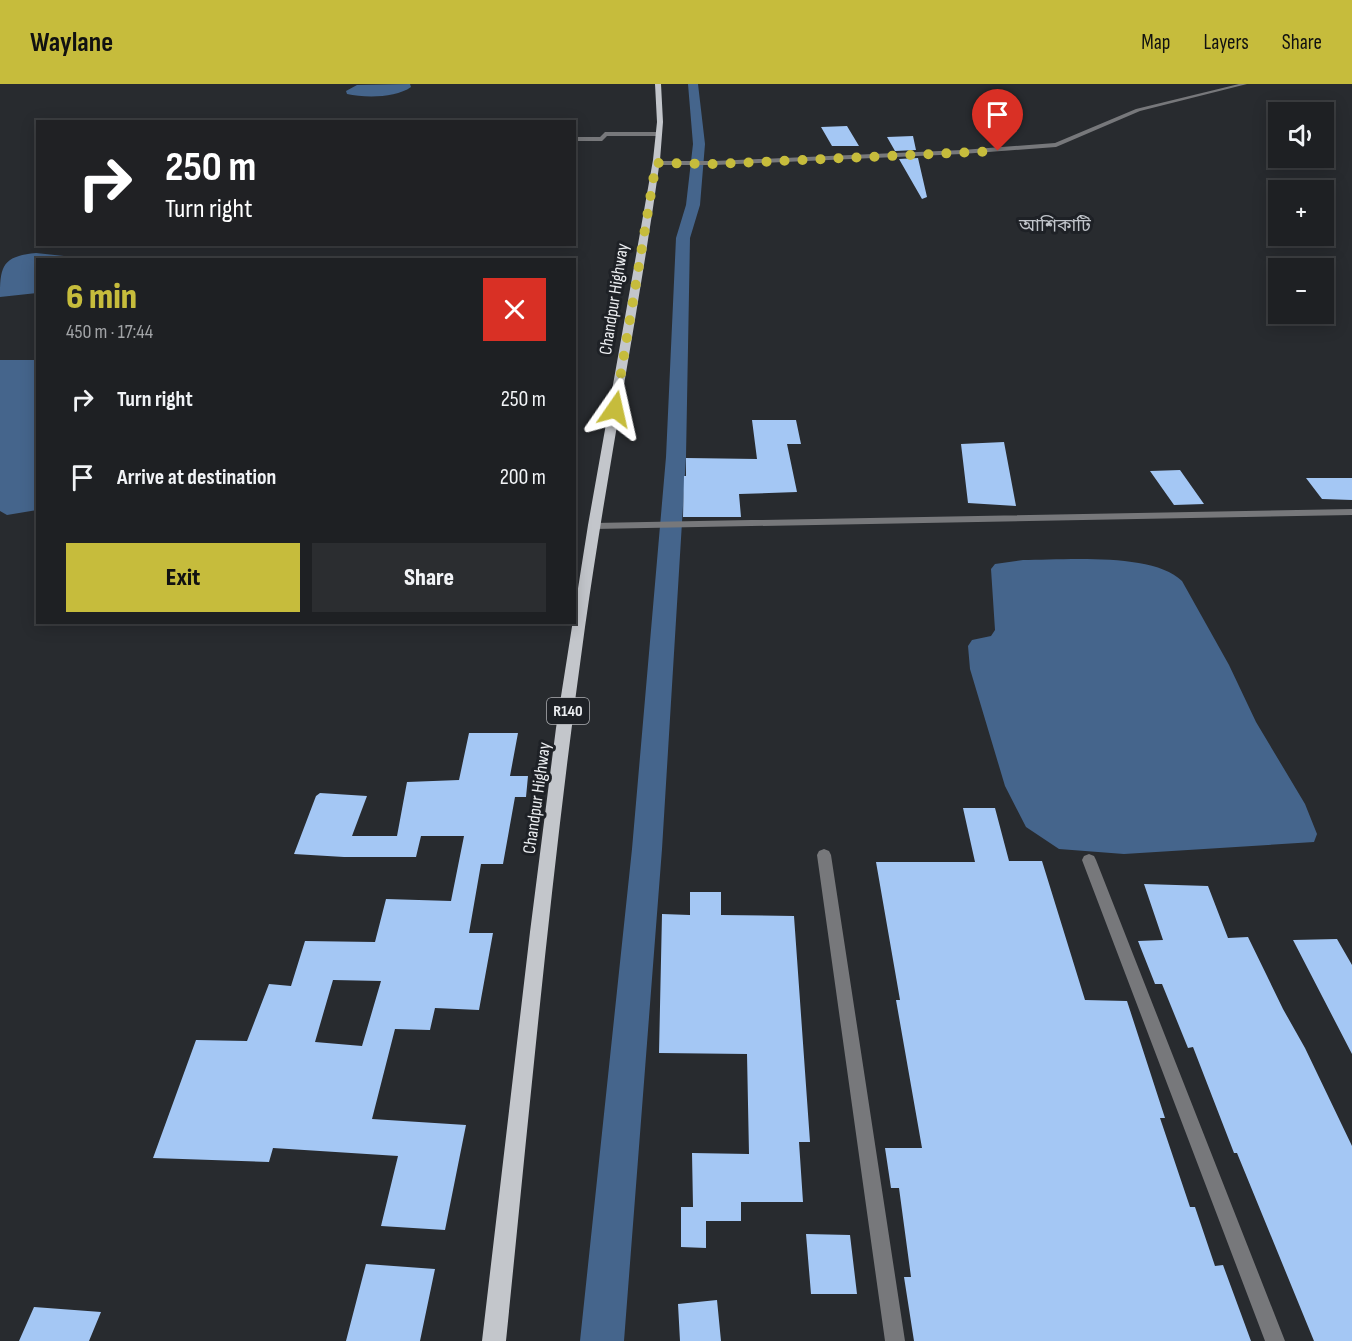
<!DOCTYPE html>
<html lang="en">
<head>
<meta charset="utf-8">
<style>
	body { margin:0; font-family:"Sofia Sans Condensed","Noto Sans Bengali",sans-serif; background:#2b2d30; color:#f1f3f6; height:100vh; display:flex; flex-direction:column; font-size:22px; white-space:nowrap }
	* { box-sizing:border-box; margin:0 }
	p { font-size:20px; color:#a1a3a6 }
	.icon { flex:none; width:33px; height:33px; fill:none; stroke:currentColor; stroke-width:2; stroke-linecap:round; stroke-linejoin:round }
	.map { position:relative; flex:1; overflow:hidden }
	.sheet { position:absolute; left:36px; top:174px; width:540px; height:366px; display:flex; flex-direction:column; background:#1e2023; border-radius:0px; box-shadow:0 3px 15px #0003,0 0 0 2px #3c3e41 }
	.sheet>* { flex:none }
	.top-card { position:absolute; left:36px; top:36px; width:540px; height:126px; border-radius:0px; box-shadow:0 3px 15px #0003,0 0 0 2px #3c3e41; background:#202124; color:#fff; overflow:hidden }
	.fabs { position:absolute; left:1268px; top:18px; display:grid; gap:12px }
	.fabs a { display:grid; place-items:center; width:66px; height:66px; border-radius:0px; background:#1e2023; box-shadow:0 3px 15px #0003,0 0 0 2px #3c3e41; font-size:30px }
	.pin { position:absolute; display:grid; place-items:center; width:51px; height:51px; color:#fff; margin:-62px -26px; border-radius:50% 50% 50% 0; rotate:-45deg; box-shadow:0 0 6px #0007 }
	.pin .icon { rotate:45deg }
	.me { position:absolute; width:66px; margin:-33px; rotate:11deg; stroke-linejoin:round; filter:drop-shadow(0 0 4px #0008) }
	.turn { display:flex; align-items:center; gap:21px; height:126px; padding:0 30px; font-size:27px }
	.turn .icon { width:78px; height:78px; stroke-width:2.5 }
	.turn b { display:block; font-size:42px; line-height:51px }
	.round { display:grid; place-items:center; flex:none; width:63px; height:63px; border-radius:0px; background:#2b2d30 }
	.overview { display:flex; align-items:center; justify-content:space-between; height:102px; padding:0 30px }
	h1 { font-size:36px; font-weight:800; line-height:45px; color:#c6bc3c }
	.button { display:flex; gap:12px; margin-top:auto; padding:12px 30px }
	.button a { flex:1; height:69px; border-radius:0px; background:#c6bc3c; color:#111; font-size:24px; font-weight:800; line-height:69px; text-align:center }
	.button a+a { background:#2b2d30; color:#f1f3f6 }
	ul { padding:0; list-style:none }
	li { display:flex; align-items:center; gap:18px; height:78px; padding:0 30px }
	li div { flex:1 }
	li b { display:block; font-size:22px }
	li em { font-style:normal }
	header { display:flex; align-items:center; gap:36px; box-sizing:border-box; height:84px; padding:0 30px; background:#c6bc3c; color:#111 }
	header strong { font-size:28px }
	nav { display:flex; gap:33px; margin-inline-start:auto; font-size:21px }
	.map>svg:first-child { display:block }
</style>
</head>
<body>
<header>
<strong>Waylane</strong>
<nav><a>Map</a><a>Layers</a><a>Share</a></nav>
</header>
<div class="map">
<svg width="1352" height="1257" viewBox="0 0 1352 1257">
	<rect width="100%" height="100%" fill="#282b2f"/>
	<path fill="#45658c" d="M410,0L411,3C396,14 365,14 347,10L346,7L357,1Z
		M36,169L64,172L69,175L38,176L37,209L0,213C0,183 2,172 36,169Z
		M0,276H38L37,426L7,431L0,427Z
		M1023,476C1063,476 1153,468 1182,497L1229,581L1256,638L1305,720L1317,750L1314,758L1124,770L1059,765L1026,743L1005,702L970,585L968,562L972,556L991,552L995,546L991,485L995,480Z"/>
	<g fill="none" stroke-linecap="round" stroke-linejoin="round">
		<path fill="#45658c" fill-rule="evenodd" d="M688,0H698L705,60L700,121L690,154L686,373L662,765L624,1257H580L632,765L666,373L676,154L686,121L693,60Z"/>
	</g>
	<path fill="#a4c7f4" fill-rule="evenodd" d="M847,42L859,62H832L821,43Z
		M913,52L916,66L895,67L887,53Z
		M918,74L927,113L922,115L899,75Z
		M752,336H796L801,360H787L797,408L739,410L741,433H683L684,392H686V374L757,375Z
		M1004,358L1016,422L968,419L961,360Z
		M1180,386L1204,420L1174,421L1150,387Z
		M1306,394H1352V416L1322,415Z
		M469,649H518L510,692H528L526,713H515L503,780H481L469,849H493L479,926L435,924L430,946L395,945L372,1035L466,1041L445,1146L381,1142L398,1072L273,1064L269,1078L153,1074L196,956L247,957L269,900L291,902L305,857L375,858L386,815L451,817L464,752H421L416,773H344L294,770L316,712L320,709L367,712L352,752H397L407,698L459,696ZM333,896L381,897L362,962L315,958Z
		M963,724H995L1009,777H1042L1085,916L1127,917L1165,1034H1160L1190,1123H1195L1215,1182L1223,1181L1251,1257H914L904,1193H911L899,1104H891L885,1064H922L896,916H900L876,778H975Z
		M1144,800L1208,802L1228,854L1248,853L1283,925L1305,964L1352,1062V1257H1314L1237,1069H1234L1193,963L1188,964L1162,900H1155L1138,857L1163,856Z
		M690,808H721V831L794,832L810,1058H799L803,1118H741V1137H706V1164L681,1163V1123H693L692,1069L749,1070L747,970L659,969L662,830L690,831Z
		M1337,855L1352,881V970L1293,856Z
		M806,1150L850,1151L857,1210H811Z
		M366,1180L435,1185L420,1257H346Z
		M717,1216L721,1257H680L678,1220Z
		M34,1223L101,1228L89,1257H19Z"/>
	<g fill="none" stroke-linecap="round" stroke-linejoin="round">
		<path fill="#77787b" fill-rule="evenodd" d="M824,765L829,767L831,771L905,1257H885L817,771L819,767Z
			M1089,770L1094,772L1096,776L1285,1257H1265L1082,776L1084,772Z"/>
		<path fill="#77787b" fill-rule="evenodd" d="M1239,0H1247L1140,27L1056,63L962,70L715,81H656L653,79L656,77H715L962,66L1055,59L1136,25Z
			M605,48H658L661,50L658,52H607L602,57H574V53H600Z
			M1352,425V431L594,445L589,442L594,439Z"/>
		<path fill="#c3c6cb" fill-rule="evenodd" d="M655,0H661L663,38L660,76C638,232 607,387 585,543C552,780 530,1019 506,1257H482L530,848L556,644L588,441L653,76L657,38Z"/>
	</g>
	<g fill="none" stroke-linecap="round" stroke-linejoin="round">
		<path stroke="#c6bc3c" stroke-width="10" stroke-dasharray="0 18" d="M615,325L656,79L715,80L998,67"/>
	</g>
	<g text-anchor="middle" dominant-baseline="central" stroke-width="6" stroke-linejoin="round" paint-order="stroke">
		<rect fill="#1e2126" stroke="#aeb0b4" stroke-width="1.5" x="547" y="614" width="42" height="26" rx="4.5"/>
		<g font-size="16" font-weight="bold" fill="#eceef1">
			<text x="568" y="627">R140</text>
		</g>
		<g font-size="18" fill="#c0c4ca" stroke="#1e2126">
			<text x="1055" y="141">আশিকাটি</text>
		</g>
		<g font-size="18" fill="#eceef1" stroke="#1e2126">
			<text transform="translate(614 215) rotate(-81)">Chandpur Highway</text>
			<text transform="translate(537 714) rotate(-82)">Chandpur Highway</text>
		</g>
	</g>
</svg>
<div class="fabs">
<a><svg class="icon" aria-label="sound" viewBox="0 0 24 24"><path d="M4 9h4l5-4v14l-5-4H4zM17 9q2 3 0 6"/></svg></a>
<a>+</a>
<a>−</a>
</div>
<div class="pin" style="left:998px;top:67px;background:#d93025"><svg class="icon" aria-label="arrive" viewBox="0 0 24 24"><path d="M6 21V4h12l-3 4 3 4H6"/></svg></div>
<svg class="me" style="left:615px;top:325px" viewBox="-20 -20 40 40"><path d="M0-17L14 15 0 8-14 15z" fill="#c6bc3c" stroke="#fff" stroke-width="4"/></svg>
<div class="top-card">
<div class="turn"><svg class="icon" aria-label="right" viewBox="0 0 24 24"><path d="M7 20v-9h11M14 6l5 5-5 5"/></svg><div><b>250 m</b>Turn right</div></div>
</div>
<section class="sheet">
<div class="overview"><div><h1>6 min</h1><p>450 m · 17:44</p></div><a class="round" style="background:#d93025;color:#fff"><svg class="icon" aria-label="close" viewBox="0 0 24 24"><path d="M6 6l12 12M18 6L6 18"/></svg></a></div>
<ul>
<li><svg class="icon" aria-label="right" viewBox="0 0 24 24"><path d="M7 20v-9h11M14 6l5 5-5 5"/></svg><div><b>Turn right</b></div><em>250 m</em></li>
<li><svg class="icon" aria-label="arrive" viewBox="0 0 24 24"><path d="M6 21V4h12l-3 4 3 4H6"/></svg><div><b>Arrive at destination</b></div><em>200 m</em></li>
</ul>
<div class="button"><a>Exit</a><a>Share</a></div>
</section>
</div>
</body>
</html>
